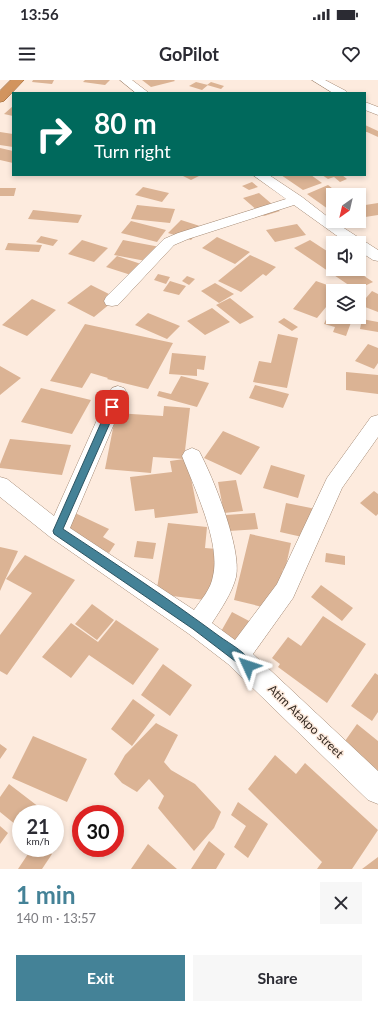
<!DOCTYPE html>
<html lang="en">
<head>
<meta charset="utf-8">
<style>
	body { margin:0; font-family:Lato,sans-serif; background:#f7f7f7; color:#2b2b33; height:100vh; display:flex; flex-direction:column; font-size:15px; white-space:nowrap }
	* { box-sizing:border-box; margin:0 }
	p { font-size:13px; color:#7c7c81 }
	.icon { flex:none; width:22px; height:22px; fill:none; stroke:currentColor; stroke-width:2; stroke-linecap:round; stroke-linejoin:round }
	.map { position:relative; height:789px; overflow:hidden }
	.side { display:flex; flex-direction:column; background:#fff; flex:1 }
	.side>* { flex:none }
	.banner { position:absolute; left:12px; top:12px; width:354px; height:84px; border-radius:0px; box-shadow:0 2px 6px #0003; background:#00695c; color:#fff; overflow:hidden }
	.needle { width:26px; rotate:214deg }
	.fabs { position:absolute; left:326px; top:108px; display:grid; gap:8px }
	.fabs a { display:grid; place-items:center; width:40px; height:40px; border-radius:0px; background:#fff; box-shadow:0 2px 6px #0003; font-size:20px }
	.speed { position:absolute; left:12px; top:725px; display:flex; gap:8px; font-size:20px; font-weight:700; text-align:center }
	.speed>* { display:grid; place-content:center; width:52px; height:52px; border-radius:50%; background:#fff; box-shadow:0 2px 6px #0003; line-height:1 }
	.speed small { font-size:10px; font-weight:400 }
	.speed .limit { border:6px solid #d22; background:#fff; color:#111 }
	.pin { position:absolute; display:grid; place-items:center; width:34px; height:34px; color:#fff; margin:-17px; border-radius:8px; box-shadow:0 2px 6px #0006 }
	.me { position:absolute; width:44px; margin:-22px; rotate:312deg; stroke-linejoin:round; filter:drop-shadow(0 0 3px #0008) }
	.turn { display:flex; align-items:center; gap:14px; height:84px; padding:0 16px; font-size:18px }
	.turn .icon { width:52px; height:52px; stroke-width:2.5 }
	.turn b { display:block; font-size:28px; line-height:34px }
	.round { display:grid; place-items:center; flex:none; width:42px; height:42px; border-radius:0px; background:#f7f7f7 }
	.summary { display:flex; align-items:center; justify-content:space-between; height:68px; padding:0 16px }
	h1 { font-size:24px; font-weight:700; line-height:30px; color:#448297 }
	.button { display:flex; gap:8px; margin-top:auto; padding:8px 16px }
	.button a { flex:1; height:46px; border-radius:0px; background:#448297; color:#fff; font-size:16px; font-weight:700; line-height:46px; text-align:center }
	.button a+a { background:#f7f7f7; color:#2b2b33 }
	.status { display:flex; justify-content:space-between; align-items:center; height:28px; padding:0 20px; background:#fff; direction:ltr }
	.status svg { height:11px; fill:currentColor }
	header { display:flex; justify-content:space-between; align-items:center; height:52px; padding:0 16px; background:#fff; font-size:18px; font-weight:700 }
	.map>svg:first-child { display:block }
</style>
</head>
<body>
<div class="status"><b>13:56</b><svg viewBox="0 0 49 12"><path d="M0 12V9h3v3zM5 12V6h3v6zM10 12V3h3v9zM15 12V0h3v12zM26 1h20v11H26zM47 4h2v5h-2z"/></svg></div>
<header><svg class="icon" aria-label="menu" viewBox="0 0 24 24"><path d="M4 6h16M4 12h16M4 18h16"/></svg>GoPilot<svg class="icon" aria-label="heart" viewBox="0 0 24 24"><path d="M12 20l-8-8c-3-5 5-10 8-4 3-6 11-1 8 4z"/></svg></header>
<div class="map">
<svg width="378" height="789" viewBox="0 0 378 789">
	<rect width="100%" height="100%" fill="#fdebde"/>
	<path fill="#dbb394" d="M33,0H54L52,4L32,2Z
		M85,0H110L105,5L83,2Z
		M142,0H174L175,1L151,7Z
		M196,2L208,5L202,10L189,6Z
		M211,2L224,6L221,9L207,5Z
		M13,26V36L4,34Z
		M365,45L378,51V57L367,52H365Z
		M0,52L13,54V67L0,65Z
		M0,68L13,71V83L0,80Z
		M181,95H201L191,100Z
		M281,95H311L322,103L303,110Z
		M322,95H342L347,99L340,102L334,97L328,99Z
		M252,102L258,107L249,110L242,106Z
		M328,105L337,112L331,114L333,116V127L328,129L307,114Z
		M143,107L169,113L162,122L135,115Z
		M0,108H16L14,116H0Z
		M259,113L280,131L264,136L243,118Z
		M378,123V135L359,138V126Z
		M137,125L175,129L170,143L131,139Z
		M33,130L82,135L78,143L28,139Z
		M181,140L203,147L191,160L168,153Z
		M131,141L166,150L157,162L121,153Z
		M297,144L306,155L275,162L266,150Z
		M41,156L58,160L53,166L36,162Z
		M217,157L250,172L235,184L202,168Z
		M82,160L108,168L94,182L68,174Z
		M123,160L160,167L151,182L114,175Z
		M310,160L333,175V189H354L373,202L356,210L294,168Z
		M8,163L42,165L39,172L5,170Z
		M250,175L276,187L266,196L263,194L241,212L218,201Z
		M117,176L144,185L134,196L106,187Z
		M158,194L170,197L166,204L154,200Z
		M187,196L195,199L189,205L182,201Z
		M170,201L186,206L179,215L163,211Z
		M316,201L344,211H333V222L331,221L317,238L293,229Z
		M215,203L234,214L219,223L201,211Z
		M91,205L117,218L94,237L67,223Z
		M372,211L378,214V232L360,225Z
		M230,218L254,237L240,244L216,225Z
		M32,219L56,230L27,256L2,245Z
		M212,228L230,242L205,255L187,241Z
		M330,230H333V237H353L346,256L333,252L335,247L324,244Z
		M148,233L180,246L167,259L135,245Z
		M284,238L298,247L292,251L278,242Z
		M362,239L378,242V252L360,249Z
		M85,244L173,263L148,309L107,299L108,298L91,293L82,308L50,301Z
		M278,254L298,258L287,308L253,302L259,281L271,283Z
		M368,264L378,268V283L374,289L355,281Z
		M172,273L206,276L204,290L197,289V296L169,294Z
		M0,286L21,298L0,315Z
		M346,292L378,295V314L346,310Z
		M181,296L209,303L197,327L157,316L159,311L171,314Z
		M255,305L289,314L283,328L249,318Z
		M41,308L91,320L72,354L21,342Z
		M164,326L190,328L184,379L187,378L198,433L155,438L154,429L135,431L130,397L172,392L170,381L184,379L153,377L151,393L105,389L116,333L163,336Z
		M223,351L260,367L241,395L204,378Z
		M10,359L71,365L62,395L0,388V384Z
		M271,385L305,395L298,418L263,408Z
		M236,400L243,431L224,433L218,402Z
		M374,411L378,414V434L376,436L360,423Z
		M286,423L316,429L311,459L280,452Z
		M75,433L109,449L103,457L115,464L109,473L63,450Z
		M255,433L258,449L229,451L226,435Z
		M168,443L207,447L205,468L217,469L210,533L205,520L156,514Z
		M250,454L291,463L285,490L283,489L275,530L234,520Z
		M137,461L156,463L153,479L134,477Z
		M0,467L18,471L0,511Z
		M326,473L345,476V485L325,482Z
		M25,475L75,500L7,595L0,591V555L32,513L6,499Z
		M321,505L353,528L342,541L311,517Z
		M92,524L114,540L97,560L75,544Z
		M232,532L251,542L238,565L219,555Z
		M323,536L366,564L327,623L278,587L280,584L272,578L288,557L301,566Z
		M116,540L159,569L133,605L89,575L71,598L42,577L71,543L98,562Z
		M163,584L192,605L170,636L141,615Z
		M375,593L378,595V632L372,641L351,626Z
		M133,619L155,635L132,666L111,649Z
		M156,643L178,655L164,682L171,690L195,704L221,732L214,748L194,771L158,728L164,716L149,699L137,712L122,703L114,694L125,675Z
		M357,644L378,661V700L340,668Z
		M33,656L87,679L67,722L12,698Z
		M0,664L7,669L0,679Z
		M275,675L296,694L305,683L378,750L352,789H317L322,782L248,709Z
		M9,704L48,734H21V749L0,732V717Z
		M238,722L268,744L248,778L234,767L246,746L231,735Z
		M0,746L8,753L0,764Z
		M209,761L225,774L216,789H191Z
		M148,764L177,789H131Z
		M32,768H45L52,774L42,789H18Z
		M378,777V789H362Z"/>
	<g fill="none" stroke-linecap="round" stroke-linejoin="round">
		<g stroke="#a38974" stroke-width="1">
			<path id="minor" d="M120,0H132L149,13H136Z
				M312,0H325L346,11L348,13H333Z
				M365,22L378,27V35L365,30Z
				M253,95H269L302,117L333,141L378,170V181L373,180L359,171V163H347L294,125L188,159L174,165L118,225L112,226L106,225L104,221L106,217L164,159L178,153L286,119Z
				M118,306L124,308L127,313L70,448L194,530C201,520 211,509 213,496C221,463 194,407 182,376L185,371L192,368L199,371C213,397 242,469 236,497C232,513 221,529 212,543L235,560L277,504L327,398L371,337L378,335V357L342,408L293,518L253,574L378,691V724L368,720L228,584L189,554L50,457L0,417V397L7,399L54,436L109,313L112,308Z"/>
		</g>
		<g stroke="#925d2d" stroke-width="1">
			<path id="trunk" d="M11,0H24L4,21L0,22V11Z"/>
		</g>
		<use href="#minor" fill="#fff" fill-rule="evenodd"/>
		<use href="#trunk" fill="#d2945e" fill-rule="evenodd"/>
	</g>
	<path fill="#448297" stroke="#2c5462" d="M112,324L117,327L63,449C116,484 169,519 219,556C230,564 248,573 253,586L252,590L248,591L193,549L54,454L53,451L108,327Z"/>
	<g text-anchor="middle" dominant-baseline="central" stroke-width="3" stroke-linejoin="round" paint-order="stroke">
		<g font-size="12" fill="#32271f" stroke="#fdebde">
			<text transform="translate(306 641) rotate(44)">Atim Atakpo street</text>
		</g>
	</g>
</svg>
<div class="fabs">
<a><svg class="needle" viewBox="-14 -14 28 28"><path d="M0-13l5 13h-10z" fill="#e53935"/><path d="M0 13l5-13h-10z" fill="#7c7c81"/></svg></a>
<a><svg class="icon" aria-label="sound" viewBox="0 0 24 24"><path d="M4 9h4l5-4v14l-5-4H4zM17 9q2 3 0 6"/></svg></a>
<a><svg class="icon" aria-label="layers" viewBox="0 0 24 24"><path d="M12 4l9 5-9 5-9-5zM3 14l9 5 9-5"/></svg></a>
</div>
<div class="speed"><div>21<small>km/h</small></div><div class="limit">30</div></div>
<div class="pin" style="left:112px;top:327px;background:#d93025"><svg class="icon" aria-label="arrive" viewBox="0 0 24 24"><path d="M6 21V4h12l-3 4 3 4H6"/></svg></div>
<svg class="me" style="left:248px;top:586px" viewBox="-20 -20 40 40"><path d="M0-17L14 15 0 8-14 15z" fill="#448297" stroke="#fff" stroke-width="4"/></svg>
<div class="banner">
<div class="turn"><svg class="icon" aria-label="right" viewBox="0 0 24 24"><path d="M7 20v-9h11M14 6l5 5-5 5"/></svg><div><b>80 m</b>Turn right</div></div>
</div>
</div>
<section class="side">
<div class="summary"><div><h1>1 min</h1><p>140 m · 13:57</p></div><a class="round"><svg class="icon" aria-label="close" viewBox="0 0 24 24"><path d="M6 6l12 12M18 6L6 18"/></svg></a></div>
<div class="button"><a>Exit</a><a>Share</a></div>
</section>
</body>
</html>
